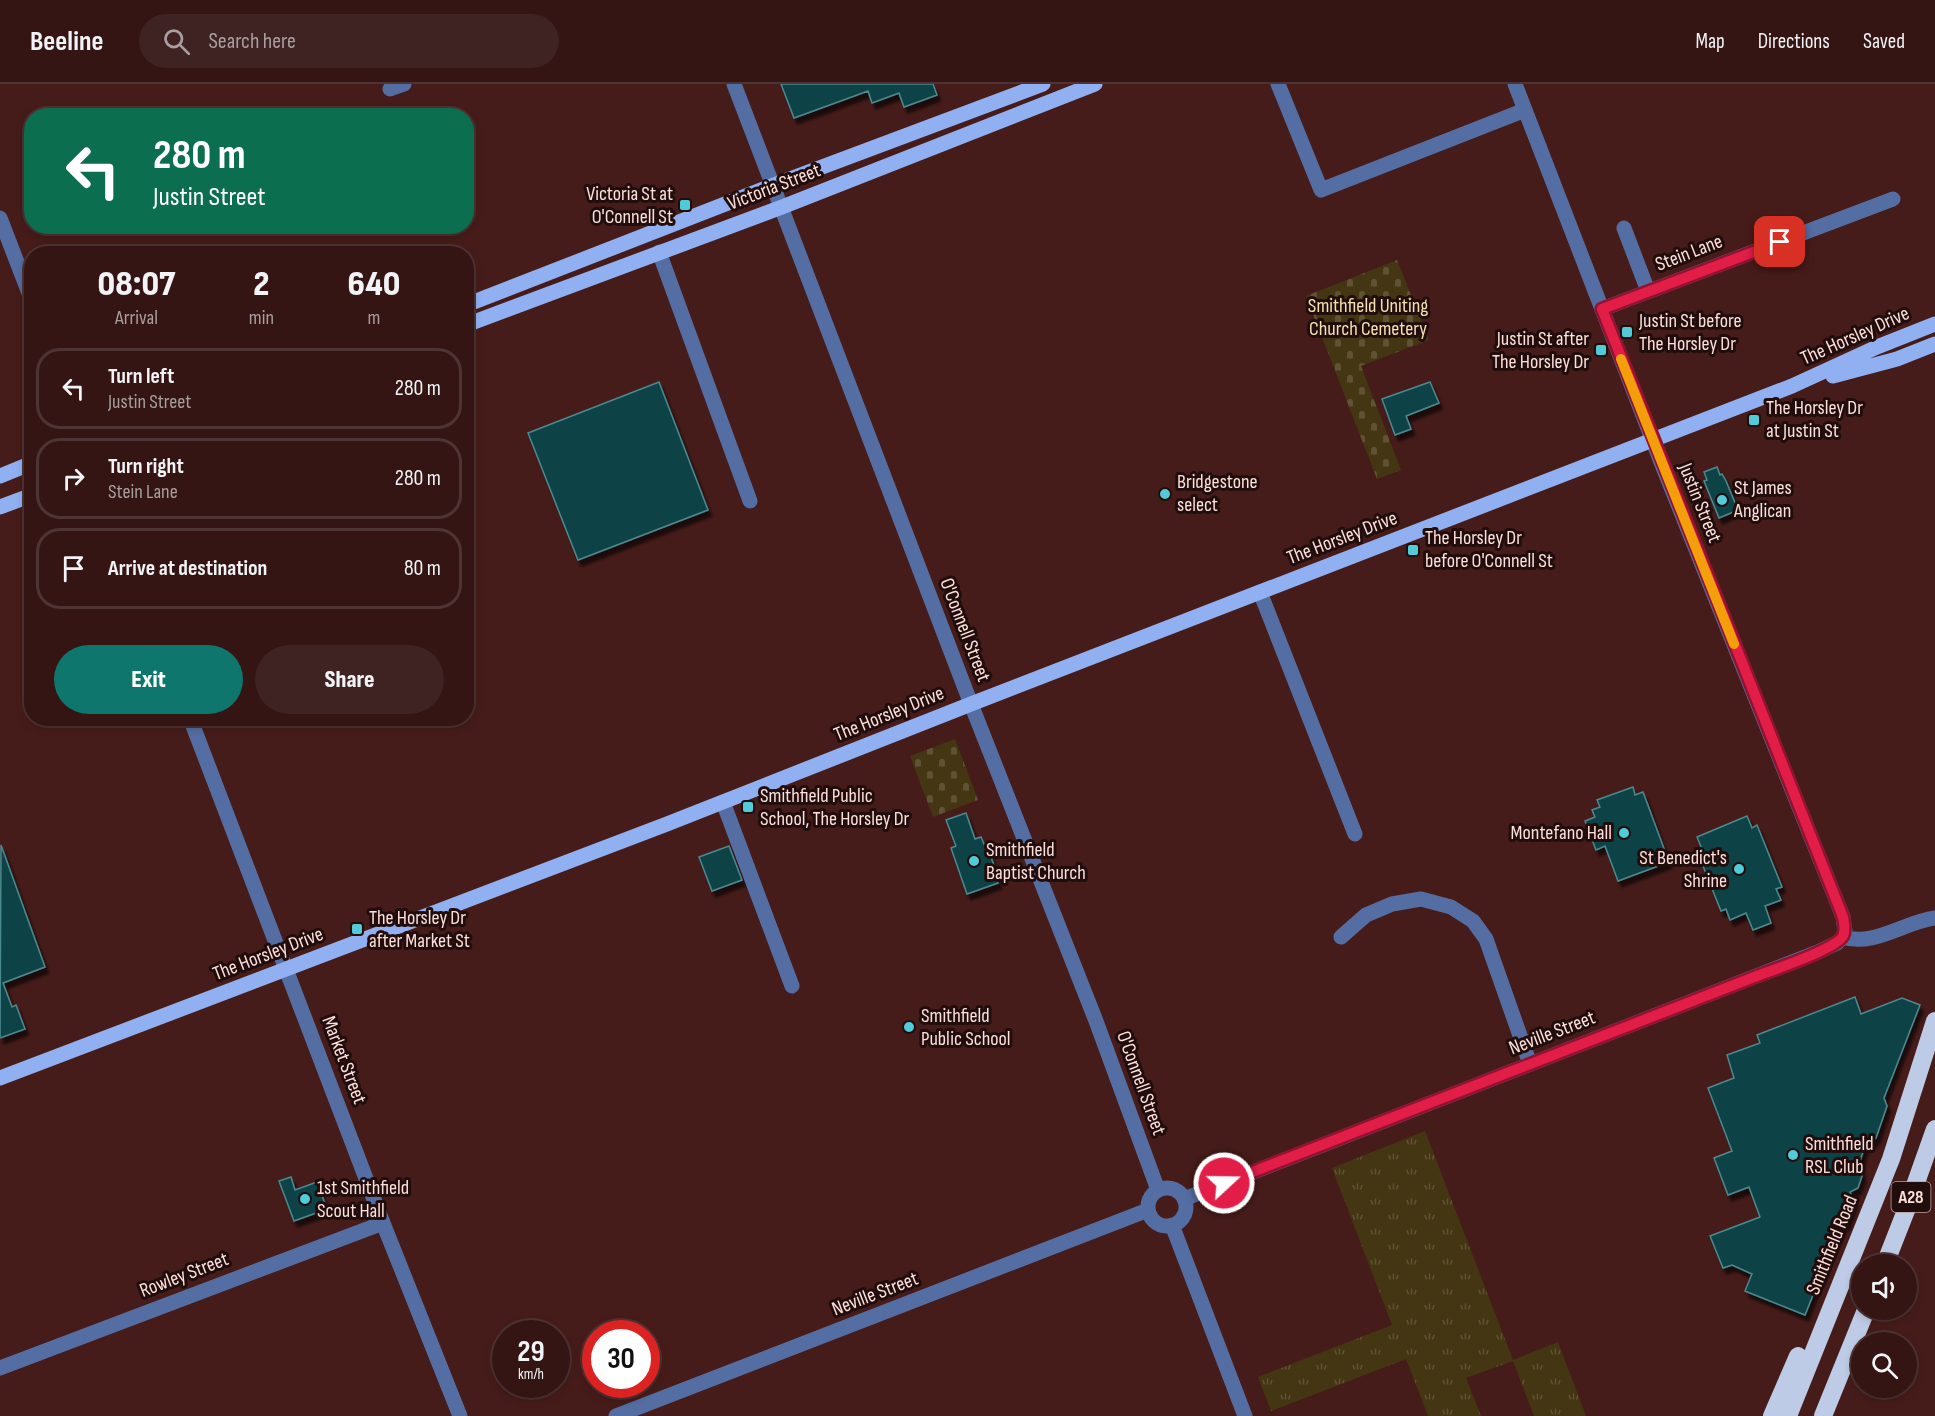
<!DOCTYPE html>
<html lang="en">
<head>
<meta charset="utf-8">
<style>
	body { margin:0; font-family:"Sofia Sans Condensed",sans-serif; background:#3f2222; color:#f1f3f6; height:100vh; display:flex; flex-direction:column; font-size:22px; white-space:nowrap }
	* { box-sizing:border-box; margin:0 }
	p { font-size:20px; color:#a99fa0 }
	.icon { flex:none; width:33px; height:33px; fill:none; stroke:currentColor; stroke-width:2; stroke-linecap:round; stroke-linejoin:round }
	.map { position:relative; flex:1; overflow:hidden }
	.details { position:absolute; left:24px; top:162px; width:450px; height:480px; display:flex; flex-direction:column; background:#341514; border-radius:24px; box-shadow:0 3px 9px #0003,0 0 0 2px #4e3434 }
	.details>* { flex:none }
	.top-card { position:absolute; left:24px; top:24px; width:450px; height:126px; border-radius:24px; box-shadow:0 3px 9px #0003,0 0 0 2px #4e3434; background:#0b6e4f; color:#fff; overflow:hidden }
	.controls { position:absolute; left:1851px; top:1170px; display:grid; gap:12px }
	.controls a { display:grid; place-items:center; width:66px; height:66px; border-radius:50%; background:#341514; box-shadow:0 3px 9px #0003,0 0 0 2px #4e3434; font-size:30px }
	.speed { position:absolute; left:492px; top:1236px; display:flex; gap:12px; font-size:30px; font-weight:700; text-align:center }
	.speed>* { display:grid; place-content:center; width:78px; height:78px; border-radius:50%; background:#341514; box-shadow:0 3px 9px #0003,0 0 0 2px #4e3434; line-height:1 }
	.speed small { font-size:15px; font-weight:400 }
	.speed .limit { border:9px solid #d22; background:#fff; color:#111 }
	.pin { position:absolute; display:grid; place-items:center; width:51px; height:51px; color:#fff; margin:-26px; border-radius:12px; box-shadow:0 3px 9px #0006 }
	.me { position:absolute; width:66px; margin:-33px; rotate:69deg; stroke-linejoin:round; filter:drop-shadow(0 0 4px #0008) }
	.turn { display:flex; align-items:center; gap:21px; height:126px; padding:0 30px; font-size:27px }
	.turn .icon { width:78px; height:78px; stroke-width:2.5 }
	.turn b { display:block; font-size:42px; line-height:51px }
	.eta { display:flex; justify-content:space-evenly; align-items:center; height:102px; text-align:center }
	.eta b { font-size:36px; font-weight:800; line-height:42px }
	.action { display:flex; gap:12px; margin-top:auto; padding:12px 30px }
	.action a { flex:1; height:69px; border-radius:36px; background:#0f766e; color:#fff; font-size:24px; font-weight:800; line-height:69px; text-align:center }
	.action a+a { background:#3f2222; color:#f1f3f6 }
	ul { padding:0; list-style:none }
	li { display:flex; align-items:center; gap:18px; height:81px; margin:0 12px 9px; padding:0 18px; border:3px solid #4e3434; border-radius:24px }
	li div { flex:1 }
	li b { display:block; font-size:22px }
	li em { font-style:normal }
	header { display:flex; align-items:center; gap:36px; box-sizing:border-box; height:84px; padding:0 30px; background:#341514; border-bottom:2px solid #4e3434 }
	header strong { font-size:28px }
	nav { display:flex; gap:33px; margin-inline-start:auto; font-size:21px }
	.search { width:420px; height:54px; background:#3f2222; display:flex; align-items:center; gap:15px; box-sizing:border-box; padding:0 21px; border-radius:33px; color:#a99fa0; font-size:22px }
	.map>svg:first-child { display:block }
</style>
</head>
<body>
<header>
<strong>Beeline</strong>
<div class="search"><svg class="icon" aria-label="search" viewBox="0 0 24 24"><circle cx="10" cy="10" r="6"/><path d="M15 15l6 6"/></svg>Search here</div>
<nav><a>Map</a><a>Directions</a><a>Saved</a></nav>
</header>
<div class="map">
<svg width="1935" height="1332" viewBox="0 0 1935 1332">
	<defs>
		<pattern id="grass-tufts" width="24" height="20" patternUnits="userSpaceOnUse" patternTransform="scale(1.5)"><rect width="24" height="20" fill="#443513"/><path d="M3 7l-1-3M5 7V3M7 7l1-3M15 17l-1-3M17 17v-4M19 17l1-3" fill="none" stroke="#605235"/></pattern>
		<pattern id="cemetery-stones" width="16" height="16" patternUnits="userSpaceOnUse" patternTransform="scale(1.5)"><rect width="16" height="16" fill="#443513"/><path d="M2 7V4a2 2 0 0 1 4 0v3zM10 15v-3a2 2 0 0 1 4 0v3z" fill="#605235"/></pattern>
		<filter id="shadow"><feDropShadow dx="3.5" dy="6" stdDeviation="1.5" flood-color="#0009"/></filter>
	</defs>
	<rect width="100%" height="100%" fill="#461c1a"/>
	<path fill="url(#grass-tufts)" d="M1425,1047L1513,1276L1558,1258L1586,1332H1534L1513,1277L1466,1294L1481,1332H1428L1406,1275L1271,1327L1258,1293L1392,1241L1332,1084Z"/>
	<path fill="url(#cemetery-stones)" d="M1397,176L1429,256L1361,282L1401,386L1377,395L1306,212Z
		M955,655L978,716L933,733L910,672Z"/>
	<path fill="#104247" stroke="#4b8990" stroke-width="1.5" filter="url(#shadow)" d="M781,0H933L937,11L904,23L899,9L872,19L868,7L794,34Z
		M659,298L708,426L578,476L528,349Z
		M1430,298L1439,319L1406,332L1411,345L1395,351L1382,315Z
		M1717,383L1720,391L1722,390L1726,397L1738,426L1719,434L1704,397L1707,396L1704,388Z
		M1633,703L1635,711L1643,708L1669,778L1618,797L1605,762L1596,766L1585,737L1595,733L1592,726L1600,723L1597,716Z
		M966,729L975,755L981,753L984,760L986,759L997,790L995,791L998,799L967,810L951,764L956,762L946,736Z
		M1747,732L1752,744L1757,741L1782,803L1776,805L1781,816L1765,822L1771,839L1753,846L1746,829L1730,836L1726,825L1721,827L1697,767L1702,765L1697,753Z
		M1,761L45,883L3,899L12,923L16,921L25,945L0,954Z
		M729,762L742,796L712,807L699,773Z
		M1855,913L1861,930L1902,914L1920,921L1884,1014L1887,1022L1876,1054L1865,1062L1860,1077L1862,1092L1858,1104L1850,1108L1854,1117L1846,1140L1842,1141L1832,1164L1820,1168L1825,1181L1805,1231L1745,1207L1752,1190L1732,1181L1723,1184L1710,1152L1760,1133L1749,1103L1728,1111L1714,1074L1732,1067L1708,1004L1734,994L1727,971L1760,959L1757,951Z
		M291,1093L295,1106L317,1098L327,1125L294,1137L279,1097Z"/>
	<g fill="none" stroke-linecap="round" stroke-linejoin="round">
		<path stroke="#546da2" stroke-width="15" d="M734,0L971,620L1096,937L1158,1106
			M1278,0L1321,106L1525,26
			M1515,0L1663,383L1843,833L1845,847L1843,853
			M390,5L404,0
			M0,134L32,217
			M1624,144L1648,207
			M659,168L750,417
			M1602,225L1893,115
			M1260,508L1355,750
			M190,634L383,1139L460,1332
			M723,718L792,902
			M1341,853L1366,831L1392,820L1421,815L1451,823L1473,837L1486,855L1530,980
			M1843,853C1874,863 1904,838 1935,834
			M1148 1123a19 19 0 1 1 38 0a19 19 0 1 1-38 0Z
			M1184,1115L1818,868L1837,859L1843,853
			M1172,1141L1245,1332
			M0,1284L383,1139
			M616,1332L1148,1126"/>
		<path stroke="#91b0f2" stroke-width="15" d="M466,221L774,101L1043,0
			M466,241L782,123L1095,0
			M1833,292L1897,275L1935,260
			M0,392L32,379
			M0,423L32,411
			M0,994L667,740L971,620L1792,302L1877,263L1935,240"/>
		<path stroke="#becbe6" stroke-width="18" d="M1885,1180L1907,1124L1935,1045
			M1772,1332L1798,1272
			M1788,1332L1891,1075L1935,937
			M1823,1332L1866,1226"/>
	</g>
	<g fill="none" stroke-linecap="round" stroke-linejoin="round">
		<g stroke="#92132f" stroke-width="15">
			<path id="route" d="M1224,1099L1757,892C1773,886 1836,865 1843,852C1846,846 1844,839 1843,833L1602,225L1780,158"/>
		</g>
		<use href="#route" stroke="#e11d48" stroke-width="10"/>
		<path stroke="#f59e0b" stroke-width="10" d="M1621,275L1734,560"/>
	</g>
	<g fill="#52cbd8" stroke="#200d0c" stroke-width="2">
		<rect x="679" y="115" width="12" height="12" rx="3"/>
		<rect x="1621" y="242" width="12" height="12" rx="3"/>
		<rect x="1595" y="260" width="12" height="12" rx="3"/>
		<rect x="1748" y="330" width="12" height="12" rx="3"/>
		<circle cx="1165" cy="410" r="6"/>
		<circle cx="1722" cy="416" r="6"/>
		<rect x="1407" y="460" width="12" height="12" rx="3"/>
		<rect x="742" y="717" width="12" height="12" rx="3"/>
		<circle cx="1624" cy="749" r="6"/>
		<circle cx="974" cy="777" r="6"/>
		<circle cx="1739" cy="785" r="6"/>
		<rect x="351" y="839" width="12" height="12" rx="3"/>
		<circle cx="909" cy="943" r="6"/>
		<circle cx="1793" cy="1071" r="6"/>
		<circle cx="305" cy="1115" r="6"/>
	</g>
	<g text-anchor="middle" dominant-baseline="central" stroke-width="6" stroke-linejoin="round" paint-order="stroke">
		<rect fill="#200d0c" stroke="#bba09e" stroke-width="1.5" x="1891.5" y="1098" width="39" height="30" rx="4.5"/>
		<g font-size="18" font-weight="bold" fill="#fddfdc">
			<text x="1911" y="1113">A28</text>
		</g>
		<g font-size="20" fill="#fddfdc" stroke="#200d0c">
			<text transform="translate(774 103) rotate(-21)">Victoria Street</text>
			<text transform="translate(1689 169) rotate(-21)">Stein Lane</text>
			<text transform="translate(1855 252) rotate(-24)">The Horsley Drive</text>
			<text transform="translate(1700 419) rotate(68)">Justin Street</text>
			<text transform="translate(1342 454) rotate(-21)">The Horsley Drive</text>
			<text transform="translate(965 546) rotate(69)">O'Connell Street</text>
			<text transform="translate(889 630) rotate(-22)">The Horsley Drive</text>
			<text transform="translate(268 870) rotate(-21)">The Horsley Drive</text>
			<text transform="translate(1552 949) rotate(-21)">Neville Street</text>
			<text transform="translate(344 976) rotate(69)">Market Street</text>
			<text transform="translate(1141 999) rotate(70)">O'Connell Street</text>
			<text transform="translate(1832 1161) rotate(-68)">Smithfield Road</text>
			<text transform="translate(184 1191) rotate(-21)">Rowley Street</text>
			<text transform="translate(875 1210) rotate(-21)">Neville Street</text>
		</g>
		<g font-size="20" fill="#fddfdc" stroke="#200d0c" text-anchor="start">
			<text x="673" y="110" text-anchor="end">Victoria St at<tspan x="673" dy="23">O'Connell St</tspan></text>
			<text x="1639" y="237">Justin St before<tspan x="1639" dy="23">The Horsley Dr</tspan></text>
			<text x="1589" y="255" text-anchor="end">Justin St after<tspan x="1589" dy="23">The Horsley Dr</tspan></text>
			<text x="1766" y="324">The Horsley Dr<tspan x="1766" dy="23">at Justin St</tspan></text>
			<text x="1177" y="398">Bridgestone<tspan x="1177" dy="23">select</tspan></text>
			<text x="1734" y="404">St James<tspan x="1734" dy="23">Anglican</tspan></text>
			<text x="1425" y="454">The Horsley Dr<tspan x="1425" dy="23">before O'Connell St</tspan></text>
			<text x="760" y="712">Smithfield Public<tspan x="760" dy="23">School, The Horsley Dr</tspan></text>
			<text x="1612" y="749" text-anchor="end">Montefano Hall</text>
			<text x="986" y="766">Smithfield<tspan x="986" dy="23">Baptist Church</tspan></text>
			<text x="1727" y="774" text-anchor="end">St Benedict's<tspan x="1727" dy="23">Shrine</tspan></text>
			<text x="369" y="834">The Horsley Dr<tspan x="369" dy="23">after Market St</tspan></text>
			<text x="921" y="932">Smithfield<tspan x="921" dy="23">Public School</tspan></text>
			<text x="1805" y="1060">Smithfield<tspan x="1805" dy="23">RSL Club</tspan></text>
			<text x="317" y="1104">1st Smithfield<tspan x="317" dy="23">Scout Hall</tspan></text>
		</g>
		<g font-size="20" fill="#f7e0af" stroke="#200d0c">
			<text x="1368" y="222">Smithfield Uniting<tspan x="1368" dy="23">Church Cemetery</tspan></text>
		</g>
	</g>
</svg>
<div class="controls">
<a><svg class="icon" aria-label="sound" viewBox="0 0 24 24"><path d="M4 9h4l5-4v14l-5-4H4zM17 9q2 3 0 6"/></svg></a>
<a><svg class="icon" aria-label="search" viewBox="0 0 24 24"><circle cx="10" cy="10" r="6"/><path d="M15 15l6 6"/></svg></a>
</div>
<div class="speed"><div>29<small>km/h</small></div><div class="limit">30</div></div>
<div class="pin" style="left:1780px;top:158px;background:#d93025"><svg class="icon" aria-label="arrive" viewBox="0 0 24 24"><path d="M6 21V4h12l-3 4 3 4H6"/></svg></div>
<svg class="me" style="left:1224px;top:1099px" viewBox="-20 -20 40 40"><circle r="17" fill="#e11d48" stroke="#fff" stroke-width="3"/><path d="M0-11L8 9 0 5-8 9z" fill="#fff"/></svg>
<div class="top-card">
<div class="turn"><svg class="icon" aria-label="left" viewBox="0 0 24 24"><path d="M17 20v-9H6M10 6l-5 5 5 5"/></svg><div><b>280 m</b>Justin Street</div></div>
</div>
<section class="details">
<div class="eta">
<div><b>08:07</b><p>Arrival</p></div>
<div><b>2</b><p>min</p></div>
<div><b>640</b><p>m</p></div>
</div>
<ul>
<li><svg class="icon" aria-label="left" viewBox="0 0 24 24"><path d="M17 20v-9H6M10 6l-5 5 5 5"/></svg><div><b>Turn left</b><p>Justin Street</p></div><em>280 m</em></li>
<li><svg class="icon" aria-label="right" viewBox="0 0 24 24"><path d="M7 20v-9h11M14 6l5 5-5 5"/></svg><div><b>Turn right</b><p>Stein Lane</p></div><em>280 m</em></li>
<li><svg class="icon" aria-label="arrive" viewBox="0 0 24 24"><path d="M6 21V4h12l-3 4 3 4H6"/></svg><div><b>Arrive at destination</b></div><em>80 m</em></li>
</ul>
<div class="action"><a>Exit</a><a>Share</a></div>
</section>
</div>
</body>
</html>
